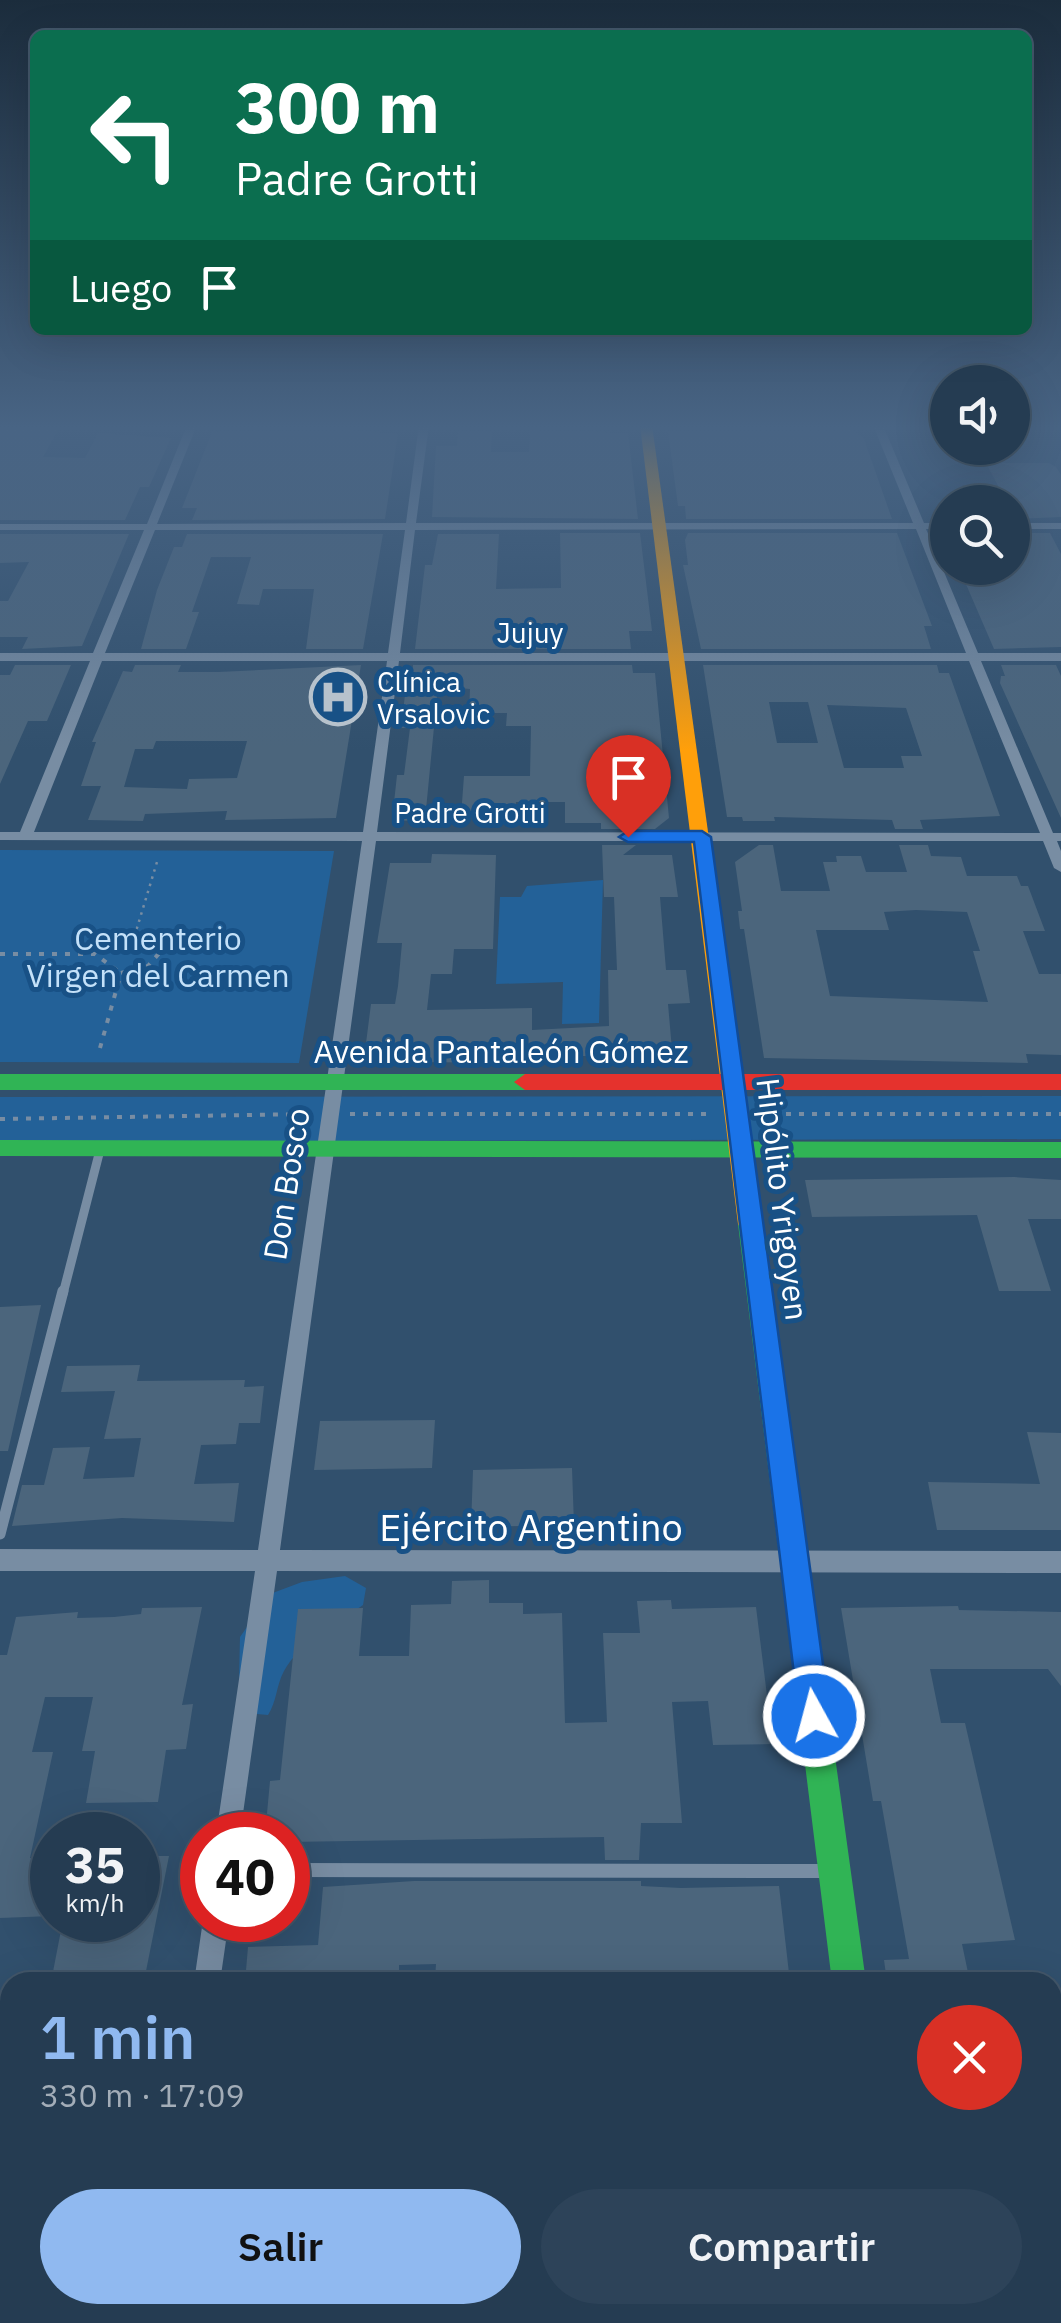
<!DOCTYPE html>
<html lang="es">
<head>
<meta charset="utf-8">
<style>
	body { margin:0; font-family:"IBM Plex Sans",sans-serif; background:#2d4359; color:#f1f3f6; height:100vh; display:flex; flex-direction:column; font-size:38px; white-space:nowrap }
	* { box-sizing:border-box; margin:0 }
	p { font-size:32px; color:#a3adb8 }
	.icon { flex:none; width:55px; height:55px; fill:none; stroke:currentColor; stroke-width:2; stroke-linecap:round; stroke-linejoin:round }
	.map { position:relative; flex:1; overflow:hidden }
	.panel { position:absolute; left:0px; top:1972px; width:1062px; height:352px; display:flex; flex-direction:column; background:#253c52; border-radius:30px 30px 0 0; box-shadow:0 10px 40px #0002,0 0 0 2px #425669 }
	.panel>* { flex:none }
	.guide { position:absolute; left:30px; top:30px; width:1002px; height:305px; border-radius:15px; box-shadow:0 10px 40px #0002,0 0 0 2px #425669; background:#0b6e4f; color:#fff; overflow:hidden }
	.tools { position:absolute; left:930px; top:365px; display:grid; gap:20px }
	.tools a { display:grid; place-items:center; width:100px; height:100px; border-radius:50%; background:#253c52; box-shadow:0 10px 40px #0002,0 0 0 2px #425669; font-size:50px }
	.speed { position:absolute; left:30px; top:1812px; display:flex; gap:20px; font-size:50px; font-weight:700; text-align:center }
	.speed>* { display:grid; place-content:center; width:130px; height:130px; border-radius:50%; background:#253c52; box-shadow:0 10px 40px #0002,0 0 0 2px #425669; line-height:1 }
	.speed small { font-size:25px; font-weight:400 }
	.speed .limit { border:15px solid #d22; background:#fff; color:#111 }
	.pin { position:absolute; display:grid; place-items:center; width:85px; height:85px; color:#fff; margin:-102px -42px; border-radius:50% 50% 50% 0; rotate:-45deg; box-shadow:0 0 10px #0007 }
	.pin .icon { rotate:45deg }
	.me { position:absolute; width:110px; margin:-55px; rotate:353deg; stroke-linejoin:round; filter:drop-shadow(0 0 8px #0008) }
	.turn { display:flex; align-items:center; gap:35px; height:210px; padding:0 40px; font-size:45px }
	.turn .icon { width:130px; height:130px; stroke-width:2.5 }
	.turn b { display:block; font-size:70px; line-height:85px }
	.then { display:flex; align-items:center; height:95px; padding:0 40px; background:#0003; gap:20px; font-size:38px }
	.round { display:grid; place-items:center; flex:none; width:105px; height:105px; border-radius:52px; background:#2d4359 }
	.head { display:flex; align-items:center; justify-content:space-between; height:170px; padding:0 40px }
	h1 { font-size:60px; font-weight:600; line-height:75px; color:#90b9f0 }
	.primary-button { display:flex; gap:20px; margin-top:auto; padding:20px 40px }
	.primary-button a { flex:1; height:115px; border-radius:60px; background:#90b9f0; color:#111; font-size:40px; font-weight:600; line-height:115px; text-align:center }
	.primary-button a+a { background:#2d4359; color:#f1f3f6 }
	.map>svg:first-child { display:block }
</style>
</head>
<body>
<div class="map">
<svg width="1061" height="2323" viewBox="0 0 1061 2323">
	<rect width="100%" height="100%" fill="#31506d"/>
	<path fill="#236198" d="M0,850L334,851L299,1063L0,1062Z
		M603,880L599,1023L562,1024L563,982L496,984L500,897H521L527,886Z
		M1061,1096V1139L0,1142V1097Z
		M345,1576L366,1588L363,1605C337,1624 300,1642 284,1671C276,1686 277,1701 268,1715L257,1714L239,1680L240,1637L270,1594L302,1582Z"/>
	<path fill="#4b657c" fill-rule="evenodd" d="M0,430H58L43,457L85,458L98,433L171,438L149,487H140L125,520H0Z
		M350,430L398,434L385,519L192,520L197,508H182L212,432Z
		M530,430L628,433L638,519L432,517L436,446H457L458,431H492L491,452H529Z
		M853,430L864,439L892,519H686L685,506H678L668,431Z
		M986,463H1049L1056,467L1061,475V517L1015,519L1012,497H1004Z
		M560,533H640L652,631H629L631,649H415L425,565H432L438,534H499L496,589L561,588Z
		M688,533H897L932,626H924L931,649H701L683,565H688L685,540Z
		M1022,533H1050L1061,554V647L994,649L959,568H1012V542H1026Z
		M0,534H129L82,646L22,649L28,637H0V601H8L29,562L0,563Z
		M187,534H383L363,649H306L314,589H263L259,605L237,604L251,557H211L192,612H199L186,649H141L157,590L174,547H182Z
		M15,665H71L47,721H28L0,784V675H10Z
		M135,665H181L178,672H218L361,665L336,818L225,820L227,811L145,814L143,821L88,820L101,786H81L96,742H92L123,671L132,672ZM156,741H247L237,778L189,779L187,789L124,787L135,749H153Z
		M413,665H632L633,673H655L669,818L655,829H601V823H565V802H516L515,817L461,816L464,776H530L531,726H506L507,713H469L470,689L438,686L425,820L392,821L397,775H404L410,728H401L407,678H412Z
		M703,665H937L939,673H949L1000,816L920,820L923,829H895L892,820L774,817L775,821H743L742,817H727ZM769,702H808L818,743H777ZM827,705L906,708L922,756H901L904,768H844Z
		M1001,665H1056L1061,676V818L1000,683L1001,676H1005Z
		M602,845H636L623,855H672L678,897H660L666,970H686L690,1003L668,1004L673,1061L648,1062L647,1049H604V1056H570V1063L407,1062L408,1051H365L371,1004H395L398,986L402,943H377L390,863H431L432,854L496,855L493,949H454L452,974H431L427,1010L532,1008V1030L609,1026L608,970H617L614,897H604Z
		M759,845H773L781,891H830L823,862H837L836,856H861L866,872H907L899,845H928L931,856L961,857L967,876H1017L1021,886H1028L1045,931H1023L1039,974H1061V1055L1026,1054L1028,1063L764,1058L744,929H740L738,911H742L735,862ZM916,910L967,912L980,951H973L988,1002L830,996L816,930H889L884,912Z
		M1014,1177L1061,1180V1219H1028L1051,1291H999L977,1215L812,1217L805,1180Z
		M41,1305L8,1451H0V1307Z
		M140,1365L137,1381L245,1380L244,1387L264,1386L260,1423H239L236,1444L201,1445L194,1484L239,1483L234,1522L122,1518L12,1526L22,1485H44L53,1448L90,1447L83,1479L134,1477L141,1438L104,1439L115,1391L61,1392L67,1366Z
		M435,1420L432,1468L314,1470L320,1421Z
		M1027,1432L1061,1433V1530H937L928,1482L1040,1484Z
		M572,1468L574,1525L471,1527L473,1470Z
		M489,1580V1603H523V1614L562,1613L565,1723L607,1722L603,1633H640L637,1601L671,1600L672,1609L756,1607L773,1744L713,1745L708,1701L672,1702L682,1823H641L639,1860H605L604,1837L288,1842V1835H265L270,1781L280,1780L298,1609L363,1608L359,1656H409L411,1605L451,1604L452,1581Z
		M958,1606L959,1610L1061,1612V1686L1048,1669H930L941,1723H965L1015,1940L962,1944L970,1982H887L884,1960L909,1959L881,1801H873L841,1608Z
		M202,1607L182,1705L193,1704L186,1749L166,1750L158,1802L86,1803L95,1751H82L93,1697H45L32,1752H53L30,1858H52V1916L0,1918V1655H7L16,1617L78,1612L77,1618L114,1617L141,1614L142,1608Z
		M138,1856H169L146,1971L108,1972L106,1982H51L63,1920H138Z
		M641,1881V1886L681,1888L779,1886L790,1982H606L605,1972L557,1973V1982H441L435,1979L436,1964L399,1965V1976L346,1977V1982H245L248,1947L318,1945L323,1887L414,1881Z"/>
	<g fill="none" stroke-linecap="round" stroke-linejoin="round">
		<path stroke="#788da3" stroke-width="2.5" stroke-dasharray="2.5 5" stroke-linecap="butt" d="M152,934L137,928L157,862"/>
		<path stroke="#788da3" stroke-width="4" stroke-dasharray="5 8" stroke-linecap="butt" d="M0,954H95L119,972
			M121,973L148,966L162,950L146,932
			M100,1048L121,973
			M350,1114H710
			M760,1114H1061
			M0,1119L310,1114"/>
		<path stroke="#788da3" stroke-width="9" d="M63,1294L100,1150"/>
		<path stroke="#788da3" stroke-width="11" d="M0,1534L63,1291"/>
		<path stroke="#788da3" stroke-width="14" d="M288,1870L825,1871"/>
		<path fill="#788da3" fill-rule="evenodd" d="M187,425H197L157,524L406,523L419,425H429L416,523H913L873,425H883L924,523H948V529H926L978,653H1061V661H981L1053,833H1061V841H1057L1061,851V872L1054,868L1043,841H376L280,1550L1061,1551V1573L277,1571L240,1835H216L255,1571H0V1549L258,1550L362,841L0,840V832H20L90,661H0V653H93L144,530H0V524H147ZM916,529L966,653H400L415,530ZM155,530H405L388,653H105ZM102,661H387L363,832H34ZM399,661H969L1040,833L377,832Z
			M1012,523H1061V529H1012Z
			M203,1920H229L220,1982H194Z
			M1052,2243H1061V2273H1052Z
			M0,2251H10V2281H0Z
			M143,2315H173L172,2323H142Z
			M882,2315H912L913,2323H883Z"/>
		<path fill="#30b455" fill-rule="evenodd" d="M0,1074H525L536,1082L525,1090H0Z
			M0,1140L1061,1142V1158L0,1156Z
			M750,1215L758,1217L762,1224L866,1982H832L738,1224L742,1217Z"/>
		<path fill="#ff9f0a" fill-rule="evenodd" d="M640,425H652L762,1224L758,1231H742L738,1224Z"/>
		<path fill="#e5322d" fill-rule="evenodd" d="M525,1074H1061V1090H525L514,1082Z"/>
	</g>
	<linearGradient id="sky" x2="0" y2="1"><stop stop-color="#1b2c3c"/><stop offset="0.57" stop-color="#486484"/><stop offset="1" stop-color="#486484" stop-opacity="0"/></linearGradient>
	<rect width="1061" height="750" fill="url(#sky)"/>
	<path fill="#1a73e8" stroke="#114b97" stroke-width="2.5" d="M702,831L711,837L830,1716L825,1727L814,1732L803,1727L799,1716L694,842H628L619,837L628,831Z"/>
	<defs>
		<g id="hospital-ring" transform="scale(2.875)"><circle r="9.5" fill="#185186" stroke="#b7c2cc" stroke-width="1.5"/><path d="M-5-5h3v3.5h4V-5h3V5h-3V1.5h-4V5h-3Z" fill="#b7c2cc"/></g>
	</defs>
	<g fill-rule="evenodd">
		<use href="#hospital-ring" x="338" y="697"/>
	</g>
	<g text-anchor="middle" dominant-baseline="central" stroke-width="10" stroke-linejoin="round" paint-order="stroke">
		<g font-size="28" fill="#fff" stroke="#185186">
			<text x="530" y="632">Jujuy</text>
			<text x="470" y="812">Padre Grotti</text>
		</g>
		<g font-size="28" fill="#fff" stroke="#185186" text-anchor="start">
			<text x="377" y="681">Clínica<tspan x="377" dy="32">Vrsalovic</tspan></text>
		</g>
		<g font-size="32" fill="#c4e1f9" stroke="#185186">
			<text x="158" y="938">Cementerio<tspan x="158" dy="37">Virgen del Carmen</tspan></text>
		</g>
		<g font-size="32" fill="#fff" stroke="#185186">
			<text x="501" y="1051">Avenida Pantaleón Gómez</text>
			<text transform="translate(286 1184) rotate(-81)">Don Bosco</text>
			<text transform="translate(783 1199) rotate(83)">Hipólito Yrigoyen</text>
		</g>
		<g font-size="38" fill="#fff" stroke="#185186">
			<text x="531" y="1526">Ejército Argentino</text>
		</g>
	</g>
</svg>
<div class="tools">
<a><svg class="icon" aria-label="sound" viewBox="0 0 24 24"><path d="M4 9h4l5-4v14l-5-4H4zM17 9q2 3 0 6"/></svg></a>
<a><svg class="icon" aria-label="search" viewBox="0 0 24 24"><circle cx="10" cy="10" r="6"/><path d="M15 15l6 6"/></svg></a>
</div>
<div class="speed"><div>35<small>km/h</small></div><div class="limit">40</div></div>
<div class="pin" style="left:628px;top:837px;background:#d93025"><svg class="icon" aria-label="arrive" viewBox="0 0 24 24"><path d="M6 21V4h12l-3 4 3 4H6"/></svg></div>
<svg class="me" style="left:814px;top:1716px" viewBox="-20 -20 40 40"><circle r="17" fill="#1a73e8" stroke="#fff" stroke-width="3"/><path d="M0-11L8 9 0 5-8 9z" fill="#fff"/></svg>
<div class="guide">
<div class="turn"><svg class="icon" aria-label="left" viewBox="0 0 24 24"><path d="M17 20v-9H6M10 6l-5 5 5 5"/></svg><div><b>300 m</b>Padre Grotti</div></div>
<div class="then">Luego<svg class="icon" aria-label="arrive" viewBox="0 0 24 24"><path d="M6 21V4h12l-3 4 3 4H6"/></svg></div>
</div>
<section class="panel">
<div class="head"><div><h1>1 min</h1><p>330 m · 17:09</p></div><a class="round" style="background:#d93025;color:#fff"><svg class="icon" aria-label="close" viewBox="0 0 24 24"><path d="M6 6l12 12M18 6L6 18"/></svg></a></div>
<div class="primary-button"><a>Salir</a><a>Compartir</a></div>
</section>
</div>
</body>
</html>
